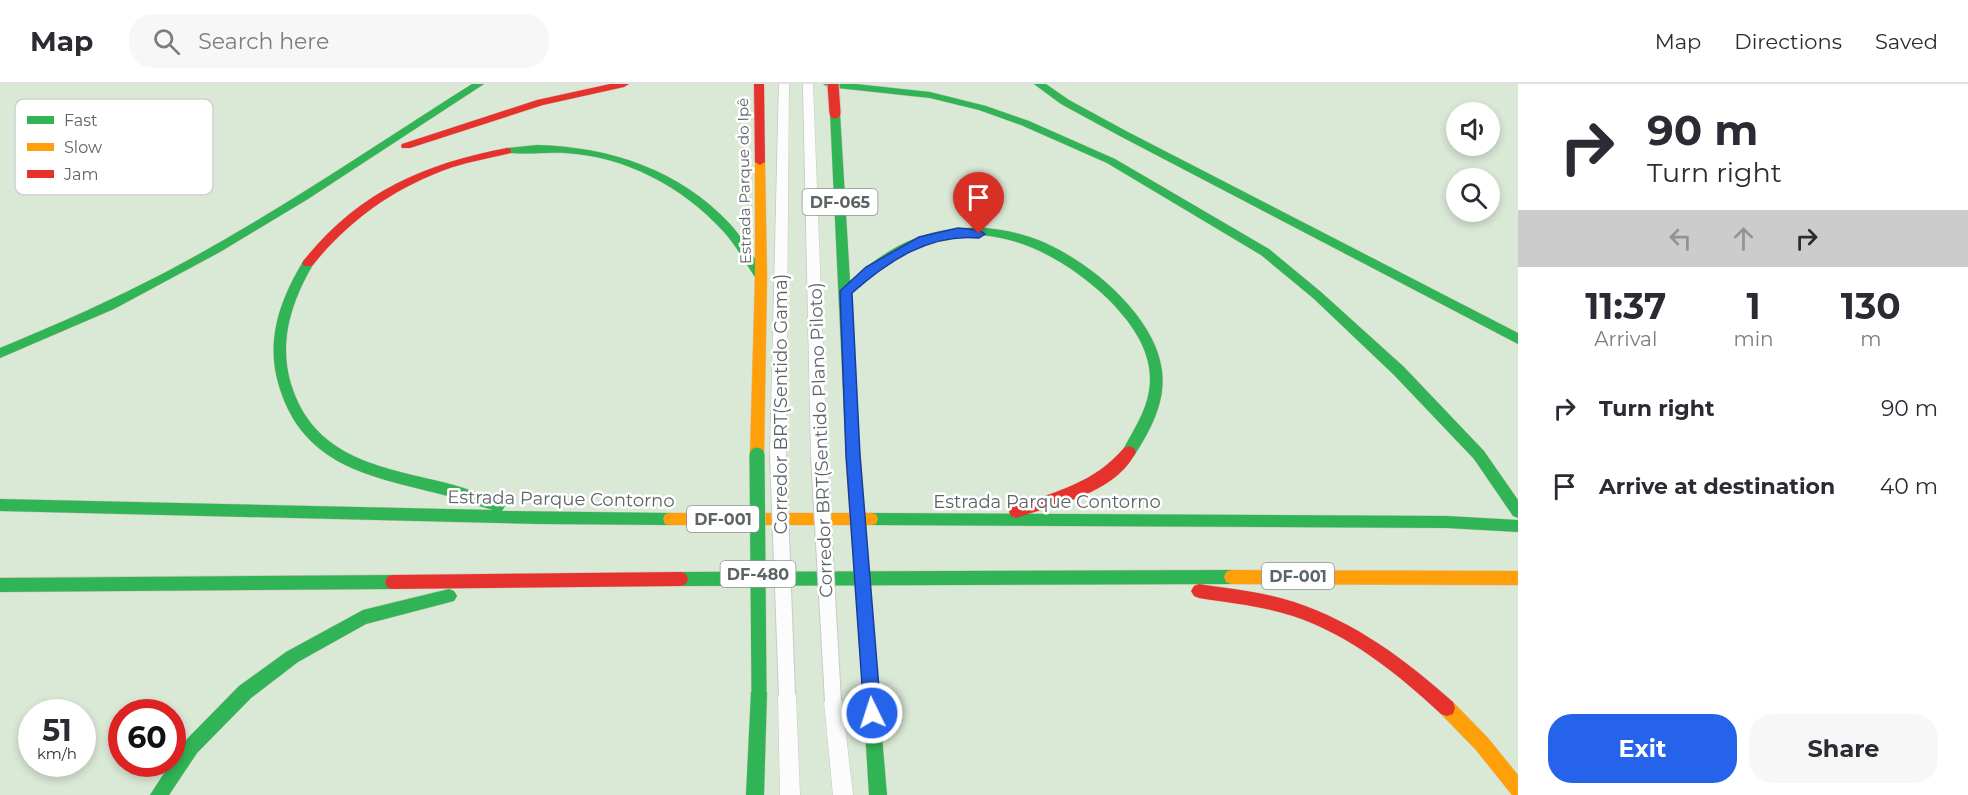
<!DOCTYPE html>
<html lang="en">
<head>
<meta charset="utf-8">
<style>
	body { margin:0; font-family:Montserrat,sans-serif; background:#f7f7f7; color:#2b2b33; height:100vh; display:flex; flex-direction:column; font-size:22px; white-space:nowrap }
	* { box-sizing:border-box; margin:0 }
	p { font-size:20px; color:#7c7c81 }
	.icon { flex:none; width:33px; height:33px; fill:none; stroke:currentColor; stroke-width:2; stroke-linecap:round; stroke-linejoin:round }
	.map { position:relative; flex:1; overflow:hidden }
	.sheet { display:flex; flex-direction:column; background:#fff; width:450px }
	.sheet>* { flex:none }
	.banner { background:#fff; color:#2b2b33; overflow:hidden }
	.controls { position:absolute; left:1446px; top:18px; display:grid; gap:12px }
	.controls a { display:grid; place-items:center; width:54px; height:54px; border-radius:50%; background:#fff; box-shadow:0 3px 9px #0003; font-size:30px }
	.speed { position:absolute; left:18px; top:615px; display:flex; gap:12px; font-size:30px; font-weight:700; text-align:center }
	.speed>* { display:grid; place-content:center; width:78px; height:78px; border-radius:50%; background:#fff; box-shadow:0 3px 9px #0003; line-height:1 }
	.speed small { font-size:15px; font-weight:400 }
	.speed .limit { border:9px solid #d22; background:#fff; color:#111 }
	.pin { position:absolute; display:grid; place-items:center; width:51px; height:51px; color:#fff; margin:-62px -26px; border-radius:50% 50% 50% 0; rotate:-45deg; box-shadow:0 0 6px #0007 }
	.pin .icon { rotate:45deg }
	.me { position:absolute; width:66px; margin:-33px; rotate:356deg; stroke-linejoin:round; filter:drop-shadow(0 0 4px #0008) }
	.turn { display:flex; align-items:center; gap:21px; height:126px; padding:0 30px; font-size:27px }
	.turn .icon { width:78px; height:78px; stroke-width:2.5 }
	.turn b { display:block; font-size:42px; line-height:51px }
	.lanes { display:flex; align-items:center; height:57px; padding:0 30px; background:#0003; justify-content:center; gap:30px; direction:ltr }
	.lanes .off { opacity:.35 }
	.eta { display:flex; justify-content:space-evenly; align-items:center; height:102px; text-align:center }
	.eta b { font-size:36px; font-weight:700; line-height:42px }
	.button { display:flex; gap:12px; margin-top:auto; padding:12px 30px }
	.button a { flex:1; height:69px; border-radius:24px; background:#2563eb; color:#fff; font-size:24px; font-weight:700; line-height:69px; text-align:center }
	.button a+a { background:#f7f7f7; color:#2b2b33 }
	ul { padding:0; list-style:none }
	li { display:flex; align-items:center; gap:18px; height:78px; padding:0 30px }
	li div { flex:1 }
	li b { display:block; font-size:22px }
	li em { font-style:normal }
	header { display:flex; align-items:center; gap:36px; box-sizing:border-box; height:84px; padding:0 30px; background:#fff; border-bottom:2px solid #e1e1e2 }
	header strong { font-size:28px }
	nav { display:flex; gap:33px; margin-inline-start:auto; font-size:21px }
	.search { width:420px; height:54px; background:#f7f7f7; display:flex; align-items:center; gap:15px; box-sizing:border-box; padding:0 21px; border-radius:24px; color:#7c7c81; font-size:22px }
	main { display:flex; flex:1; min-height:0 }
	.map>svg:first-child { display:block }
</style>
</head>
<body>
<header>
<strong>Map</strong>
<div class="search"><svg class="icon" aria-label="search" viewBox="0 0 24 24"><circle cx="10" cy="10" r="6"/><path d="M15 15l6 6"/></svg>Search here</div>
<nav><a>Map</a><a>Directions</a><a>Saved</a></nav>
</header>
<main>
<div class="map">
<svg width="1518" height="711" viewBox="0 0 1518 711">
	<rect width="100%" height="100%" fill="#edebe9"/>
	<path fill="#dae8d6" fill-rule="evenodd" d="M0,0H1518V711H0ZM1456,28H1490V62H1456ZM1456,94H1490V128H1456ZM32,628H82V680H32ZM122,628H172V680H122Z"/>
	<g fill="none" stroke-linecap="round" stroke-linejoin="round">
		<g stroke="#cac9c9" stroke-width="1">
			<path id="lane" d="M779,0H789L786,371L783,376L778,377L773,376L770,371Z
				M803,0H813L827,371L824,376L819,377L814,376L811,371Z
				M787,602L793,605L796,611L800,711H780L778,611L781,605Z
				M833,608L839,611L842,617L853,711H833L824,617L827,611Z"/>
		</g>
		<g stroke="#d3c7b9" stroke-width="1">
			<path id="fast" d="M472,0H484L308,115L220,168L114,225L0,274V264C56,241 112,216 166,188C272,132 371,64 472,0Z
				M823,0H856L930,8L986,22L1029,37L1115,75L1269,165L1321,208L1404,283L1484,367L1518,416V434L1513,432L1474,375L1394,291L1313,214L1261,171L1107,79L1021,41L979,26L930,14L828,3Z
				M1034,0H1046L1069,16L1126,47L1518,249V260L1118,51L1061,20Z
				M835,26L840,29L850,197C880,170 913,149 954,145C980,142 1006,145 1030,153C1082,170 1156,230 1162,287C1166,318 1150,347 1134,372L1129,374L1124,372L1122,368C1134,344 1149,325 1150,297C1151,264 1129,236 1107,214C1056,166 986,132 917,162C892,173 871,192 851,210L860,371L858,375L853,377L848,375L846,371L830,29Z
				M537,61C611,63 680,86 731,141C744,156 754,174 765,190L767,193L765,196H757C746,180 736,161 723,147C683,103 625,72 565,69C553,68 507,72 502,67L507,64Z
				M308,175L314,179C292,216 278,257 291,300C313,371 374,382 438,397C460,402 482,410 503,418L505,422L502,427L670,429L675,430L677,435L675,440L670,441L540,440L0,427V415L493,426C475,421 458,414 440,410C369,392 303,382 279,302C265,257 280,215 304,176Z
				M871,429L1447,432L1518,436V448L1447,444L871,441L866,440L864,435L866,430Z
				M1231,486L1236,488L1238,493L1236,498L1231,500L681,502L676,500L674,495L676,490L681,488Z
				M392,491L397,493L399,498L397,503L392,505L0,508V494Z
				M449,505L454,507L457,512L454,517L366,540L298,578L251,614L197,669L169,711H150L185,657L239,602L286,568L363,526Z
				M759,600L765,602L767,608L764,711H746L751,608L753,602Z
				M872,621L878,623L880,629L887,711H869L864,629L866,623Z"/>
		</g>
		<g stroke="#d3c7b9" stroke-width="1">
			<path id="slow" d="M760,75L765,78L767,193L764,371L762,375L757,377L752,375L750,371L755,193V78Z
				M670,429H871L876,430L878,435L876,440L871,441H670L665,440L663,435L665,430Z
				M1231,486L1518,487V501L1231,500L1226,498L1224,493L1226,488Z
				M1447,616L1453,618L1488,654L1518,691V711H1512L1476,666L1441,630L1439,624L1441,618Z"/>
		</g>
		<g stroke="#d3c7b9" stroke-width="1">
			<path id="jam" d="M610,0H629L624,3L543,21L410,64H402L401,62L402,60L537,16Z
				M754,0H764L765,78L760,81L755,78Z
				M507,64L511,65V69C491,74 472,77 453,83C395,103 350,135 312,182H304L302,179L304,176C359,108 423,80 507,64Z
				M1129,362L1134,364L1136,368C1115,410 1056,420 1016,434L1011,432L1009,428L1011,424C1055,407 1092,401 1124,364Z
				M681,488L686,490L688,495L686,500L681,502L392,505L387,503L385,498L387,493L392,491Z
				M1199,500C1231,505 1264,508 1294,518C1355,538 1406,576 1453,618L1455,624L1453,630L1447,632L1441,630C1398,590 1350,551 1293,532C1263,522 1230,519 1199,514L1194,512L1191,507L1194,502Z"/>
		</g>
		<use href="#lane" fill="#fcfcfc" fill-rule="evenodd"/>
		<use href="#fast" fill="#30b455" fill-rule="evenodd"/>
		<use href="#slow" fill="#ff9f0a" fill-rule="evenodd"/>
		<use href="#jam" fill="#e5322d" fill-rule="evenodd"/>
		<g stroke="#cac9c9" stroke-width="18" stroke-linecap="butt">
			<path id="lane-bridge" d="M778,371L787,611
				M819,371L833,617"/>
		</g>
		<g stroke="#d3c7b9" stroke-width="16" stroke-linecap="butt">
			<path id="fast-bridge" d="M757,371L759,608"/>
		</g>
		<g stroke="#d3c7b9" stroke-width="16" stroke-linecap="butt">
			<path id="slow-bridge" d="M853,371L872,629"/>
		</g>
		<g stroke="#d3c7b9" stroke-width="13" stroke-linecap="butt">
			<path id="jam-bridge" d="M833,0L835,29"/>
		</g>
		<use href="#lane-bridge" stroke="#fcfcfc" stroke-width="16"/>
		<use href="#fast-bridge" stroke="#30b455" stroke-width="15"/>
		<use href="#slow-bridge" stroke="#ff9f0a" stroke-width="15"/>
		<use href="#jam-bridge" stroke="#e5322d" stroke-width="11"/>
	</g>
	<path fill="#2563eb" stroke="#184099" stroke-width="1.5" d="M958,144L979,146L985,150L979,154C930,149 888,177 852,209L860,371L881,629L878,635L872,637L866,635L864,629L846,371L840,207L866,183L919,153Z"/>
	<g text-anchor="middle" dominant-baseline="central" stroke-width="5" stroke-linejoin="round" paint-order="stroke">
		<g font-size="15" fill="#5e6366" stroke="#fff">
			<text transform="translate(744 97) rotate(-91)">Estrada Parque do Ipê</text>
		</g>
		<g fill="#fff" stroke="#8e9294" stroke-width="1.5">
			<rect x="802.5" y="105" width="75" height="26" rx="4.5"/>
			<rect x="687" y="422" width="72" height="26" rx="4.5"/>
			<rect x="720.5" y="477" width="75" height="26" rx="4.5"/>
			<rect x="1262" y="479" width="72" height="26" rx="4.5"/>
		</g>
		<g font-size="16" font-weight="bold" fill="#5e6366">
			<text x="840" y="118">DF-065</text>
			<text x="723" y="435">DF-001</text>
			<text x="758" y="490">DF-480</text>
			<text x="1298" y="492">DF-001</text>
		</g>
		<g font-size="18" fill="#5e6366" stroke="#fff">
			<text transform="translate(781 320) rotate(-90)">Corredor BRT(Sentido Gama)</text>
			<text transform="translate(821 356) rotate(-92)">Corredor BRT(Sentido Plano Piloto)</text>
			<text transform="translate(561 415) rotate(1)">Estrada Parque Contorno</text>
			<text x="1047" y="418">Estrada Parque Contorno</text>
		</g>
	</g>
	<rect x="15" y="15" width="198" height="96" rx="9" fill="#fff" stroke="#cfd0d1" stroke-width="1.5"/>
	<rect x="27" y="32" width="27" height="8" fill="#30b455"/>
	<rect x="27" y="59" width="27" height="8" fill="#ff9f0a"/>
	<rect x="27" y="86" width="27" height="8" fill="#e5322d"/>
	<g font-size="16" fill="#5e6366">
		<text x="64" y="42">Fast</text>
		<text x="64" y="69">Slow</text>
		<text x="64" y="96">Jam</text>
	</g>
</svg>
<div class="controls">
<a><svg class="icon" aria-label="sound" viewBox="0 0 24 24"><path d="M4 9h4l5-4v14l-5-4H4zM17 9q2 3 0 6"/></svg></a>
<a><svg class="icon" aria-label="search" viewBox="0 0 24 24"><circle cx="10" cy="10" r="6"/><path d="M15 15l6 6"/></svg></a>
</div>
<div class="speed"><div>51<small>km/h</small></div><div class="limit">60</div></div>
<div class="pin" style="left:979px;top:150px;background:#d93025"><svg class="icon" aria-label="arrive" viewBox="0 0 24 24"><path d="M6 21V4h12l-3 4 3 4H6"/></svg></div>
<svg class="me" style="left:872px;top:629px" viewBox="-20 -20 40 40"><circle r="17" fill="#2563eb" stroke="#fff" stroke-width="3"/><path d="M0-11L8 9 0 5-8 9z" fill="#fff"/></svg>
</div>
<section class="sheet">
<div class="banner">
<div class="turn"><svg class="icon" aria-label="right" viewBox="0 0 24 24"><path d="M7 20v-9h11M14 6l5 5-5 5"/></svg><div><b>90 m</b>Turn right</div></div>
<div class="lanes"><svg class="icon off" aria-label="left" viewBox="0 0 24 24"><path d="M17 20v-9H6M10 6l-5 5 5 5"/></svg><svg class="icon off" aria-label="ahead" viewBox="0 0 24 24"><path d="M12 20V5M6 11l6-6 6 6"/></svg><svg class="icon" aria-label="right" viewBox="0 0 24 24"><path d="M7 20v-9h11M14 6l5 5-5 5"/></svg></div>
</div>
<div class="eta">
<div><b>11:37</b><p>Arrival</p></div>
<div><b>1</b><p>min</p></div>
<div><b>130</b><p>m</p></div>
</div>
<ul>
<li><svg class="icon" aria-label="right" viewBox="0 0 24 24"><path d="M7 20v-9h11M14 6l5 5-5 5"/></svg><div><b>Turn right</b></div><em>90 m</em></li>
<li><svg class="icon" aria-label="arrive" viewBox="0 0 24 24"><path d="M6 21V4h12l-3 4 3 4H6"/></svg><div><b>Arrive at destination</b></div><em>40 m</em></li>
</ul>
<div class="button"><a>Exit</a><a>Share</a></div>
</section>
</main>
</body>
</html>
